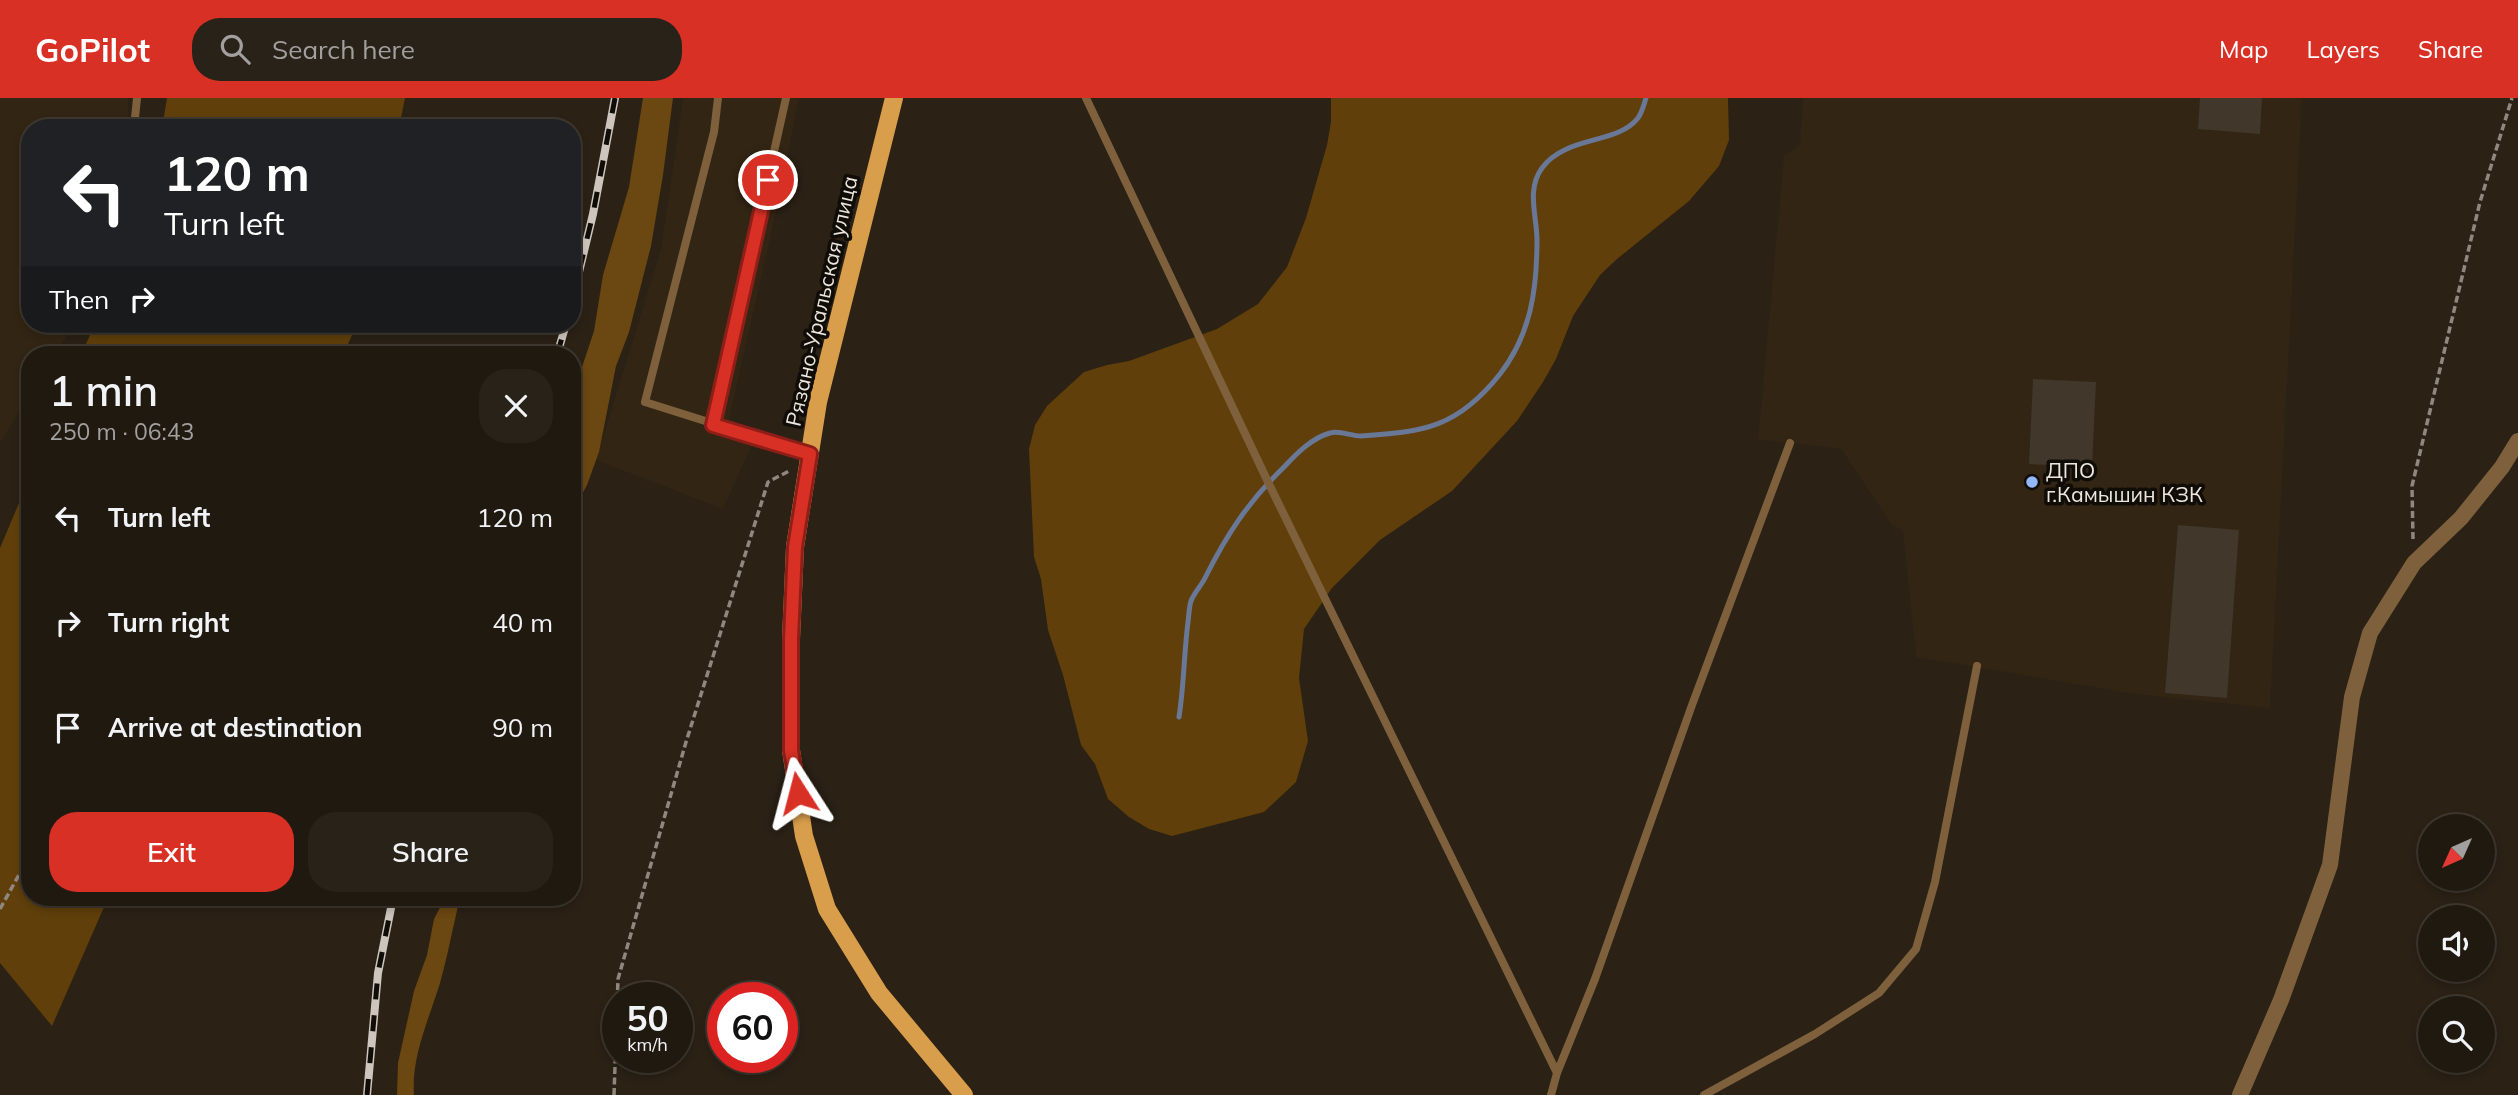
<!DOCTYPE html>
<html lang="en">
<head>
<meta charset="utf-8">
<style>
	body { margin:0; font-family:Mulish,sans-serif; background:#282219; color:#f1f3f6; height:100vh; display:flex; flex-direction:column; font-size:26px; white-space:nowrap }
	* { box-sizing:border-box; margin:0 }
	p { font-size:23px; color:#a2a09f }
	.icon { flex:none; width:38px; height:38px; fill:none; stroke:currentColor; stroke-width:2; stroke-linecap:round; stroke-linejoin:round }
	.map { position:relative; flex:1; overflow:hidden }
	.drawer { position:absolute; left:21px; top:248px; width:560px; height:560px; display:flex; flex-direction:column; background:#201910; border-radius:28px; box-shadow:0 4px 10px #0003,0 0 0 2px #3d3830 }
	.drawer>* { flex:none }
	.banner { position:absolute; left:21px; top:21px; width:560px; height:214px; border-radius:28px; box-shadow:0 4px 10px #0003,0 0 0 2px #3d3830; background:#202124; color:#fff; overflow:hidden }
	.needle { width:46px; rotate:225deg }
	.fabs { position:absolute; left:2418px; top:716px; display:grid; gap:14px }
	.fabs a { display:grid; place-items:center; width:77px; height:77px; border-radius:50%; background:#201910; box-shadow:0 4px 10px #0003,0 0 0 2px #3d3830; font-size:35px }
	.speed { position:absolute; left:602px; top:884px; display:flex; gap:14px; font-size:35px; font-weight:700; text-align:center }
	.speed>* { display:grid; place-content:center; width:91px; height:91px; border-radius:50%; background:#201910; box-shadow:0 4px 10px #0003,0 0 0 2px #3d3830; line-height:1 }
	.speed small { font-size:18px; font-weight:400 }
	.speed .limit { border:10px solid #d22; background:#fff; color:#111 }
	.pin { position:absolute; display:grid; place-items:center; width:60px; height:60px; color:#fff; margin:-30px; border:4px solid #fff; border-radius:50%; box-shadow:0 2px 7px #0007 }
	.me { position:absolute; width:77px; margin:-38px; rotate:351deg; stroke-linejoin:round; filter:drop-shadow(0 0 5px #0008) }
	.turn { display:flex; align-items:center; gap:24px; height:147px; padding:0 28px; font-size:32px }
	.turn .icon { width:91px; height:91px; stroke-width:2.5 }
	.turn b { display:block; font-size:49px; line-height:60px }
	.then { display:flex; align-items:center; height:66px; padding:0 28px; background:#0003; gap:14px; font-size:26px }
	.round { display:grid; place-items:center; flex:none; width:74px; height:74px; border-radius:28px; background:#282219 }
	.head { display:flex; align-items:center; justify-content:space-between; height:119px; padding:0 28px }
	h1 { font-size:42px; font-weight:600; line-height:52px }
	.primary-button { display:flex; gap:14px; margin-top:auto; padding:14px 28px }
	.primary-button a { flex:1; height:80px; border-radius:28px; background:#d93025; color:#fff; font-size:28px; font-weight:600; line-height:80px; text-align:center }
	.primary-button a+a { background:#282219; color:#f1f3f6 }
	ul { padding:0; list-style:none }
	li { display:flex; align-items:center; gap:21px; height:105px; padding:0 28px }
	li div { flex:1 }
	li b { display:block; font-size:26px }
	li em { font-style:normal }
	header { display:flex; align-items:center; gap:42px; box-sizing:border-box; height:98px; padding:0 35px; background:#d93025; color:#fff }
	header strong { font-size:33px }
	nav { display:flex; gap:38px; margin-inline-start:auto; font-size:24px }
	.search { width:490px; height:63px; background:#282219; display:flex; align-items:center; gap:18px; box-sizing:border-box; padding:0 24px; border-radius:28px; color:#a2a09f; font-size:26px }
	.map>svg:first-child { display:block }
</style>
</head>
<body>
<header>
<strong>GoPilot</strong>
<div class="search"><svg class="icon" aria-label="search" viewBox="0 0 24 24"><circle cx="10" cy="10" r="6"/><path d="M15 15l6 6"/></svg>Search here</div>
<nav><a>Map</a><a>Layers</a><a>Share</a></nav>
</header>
<div class="map">
<svg width="2518" height="997" viewBox="0 0 2518 997">
	<rect width="100%" height="100%" fill="#2b2115"/>
	<path fill="#332513" d="M0,0H128V30H30V226H74L54,257H30V297L0,345Z
		M683,0H799L780,97L729,321L758,334L723,411L596,362L661,151Z
		M1803,0H2302L2270,610L2136,596L1916,559L1903,432L1892,427L1841,351L1758,341L1784,58L1800,47Z"/>
	<path fill="#603f0a" d="M167,0H405L399,30H162Z
		M1331,0H1728L1729,42L1719,68L1689,103L1617,161L1600,177L1573,218L1556,261L1543,284L1517,323L1452,393L1380,442L1332,490L1304,531L1299,580L1308,643L1296,684L1264,714L1172,738L1149,731L1129,719L1108,701L1095,666L1081,647L1063,577L1048,532L1041,481L1034,459L1029,351L1035,327L1047,308L1084,274L1107,267L1129,263L1217,231L1258,206L1287,169L1306,120L1327,47L1331,24Z
		M95,226H357L343,257H81Z
		M30,379V800H108L52,928L0,865V450Z"/>
	<path fill="#6b4711" d="M643,0H673L663,77L651,148L629,234L616,268L599,354L587,387L572,415V299L594,233L603,177L629,89Z
		M445,800H460C453,828 448,857 440,885C429,921 411,959 414,997H397L398,965L414,893L427,857L434,821Z"/>
	<g fill="none" stroke-linecap="round" stroke-linejoin="round">
		<path stroke="#6a7897" stroke-width="5" d="M1179,619C1184,587 1184,555 1188,524C1189,517 1189,509 1191,503C1194,495 1201,488 1205,480C1227,436 1248,404 1284,369C1297,355 1312,340 1330,335C1339,332 1351,338 1361,338C1425,334 1458,329 1500,276C1531,236 1537,191 1537,142C1537,118 1526,92 1542,70C1566,37 1617,47 1638,20C1642,15 1644,6 1646,0"/>
	</g>
	<path fill="#41372a" d="M2200,0H2262L2260,36L2198,31Z
		M2033,281L2096,284L2092,369L2029,366Z
		M2178,427L2239,432L2227,600L2165,595Z"/>
	<g fill="none" stroke-linecap="round" stroke-linejoin="round">
		<path stroke="#90877d" stroke-width="3.5" stroke-dasharray="7 3.5" stroke-linecap="butt" d="M2413,441L2412,388L2480,104L2512,0
			M0,811L20,775L30,752
			M614,997L618,881L686,644L768,384L789,373"/>
		<path stroke="#7e613c" stroke-width="8" d="M718,0L714,34L645,304L810,356
			M1086,0L1268,384L1557,975
			M134,30L137,0
			M713,327L786,0
			M1551,997L1557,975L1595,881L1692,607L1790,345
			M1704,997L1815,936L1879,895L1916,851L1935,784L1977,568"/>
		<path stroke="#7e613c" stroke-width="16" d="M2240,997L2281,902L2330,767L2352,599L2370,535L2414,465L2461,420L2502,369L2518,343"/>
		<path stroke="#d99e4c" stroke-width="18" d="M894,0L818,304L795,449L791,541V652L804,738L827,811L879,895L964,997"/>
		<g stroke="#cec6be" stroke-width="8">
			<path id="rail" d="M572,203L593,116L615,0
				M557,257L566,226
				M367,997L378,875L393,800"/>
		</g>
		<use href="#rail" stroke="#100c07" stroke-width="5" stroke-dasharray="16" stroke-linecap="butt"/>
	</g>
	<g fill="none" stroke-linecap="round" stroke-linejoin="round">
		<g stroke="#8d1f18" stroke-width="18">
			<path id="route" d="M768,82L713,327L810,356L795,449L791,541V652L798,695"/>
		</g>
		<use href="#route" stroke="#d93025" stroke-width="12"/>
	</g>
	<circle fill="#93b7fd" stroke="#100c07" stroke-width="2.5" cx="2032" cy="384" r="7"/>
	<g text-anchor="middle" dominant-baseline="central" stroke-width="7" stroke-linejoin="round" paint-order="stroke">
		<g font-size="21" fill="#ede6de" stroke="#100c07">
			<text transform="translate(821 203) rotate(-77)">Рязано-Уральская улица</text>
		</g>
		<g font-size="21" fill="#ede6de" stroke="#100c07" text-anchor="start">
			<text x="2046" y="372">ДПО<tspan x="2046" dy="24">г.Камышин КЗК</tspan></text>
		</g>
	</g>
</svg>
<div class="fabs">
<a><svg class="needle" viewBox="-14 -14 28 28"><path d="M0-13l5 13h-10z" fill="#e53935"/><path d="M0 13l5-13h-10z" fill="#a2a09f"/></svg></a>
<a><svg class="icon" aria-label="sound" viewBox="0 0 24 24"><path d="M4 9h4l5-4v14l-5-4H4zM17 9q2 3 0 6"/></svg></a>
<a><svg class="icon" aria-label="search" viewBox="0 0 24 24"><circle cx="10" cy="10" r="6"/><path d="M15 15l6 6"/></svg></a>
</div>
<div class="speed"><div>50<small>km/h</small></div><div class="limit">60</div></div>
<div class="pin" style="left:768px;top:82px;background:#d93025"><svg class="icon" aria-label="arrive" viewBox="0 0 24 24"><path d="M6 21V4h12l-3 4 3 4H6"/></svg></div>
<svg class="me" style="left:798px;top:695px" viewBox="-20 -20 40 40"><path d="M0-17L14 15 0 8-14 15z" fill="#d93025" stroke="#fff" stroke-width="4"/></svg>
<div class="banner">
<div class="turn"><svg class="icon" aria-label="left" viewBox="0 0 24 24"><path d="M17 20v-9H6M10 6l-5 5 5 5"/></svg><div><b>120 m</b>Turn left</div></div>
<div class="then">Then<svg class="icon" aria-label="right" viewBox="0 0 24 24"><path d="M7 20v-9h11M14 6l5 5-5 5"/></svg></div>
</div>
<section class="drawer">
<div class="head"><div><h1>1 min</h1><p>250 m · 06:43</p></div><a class="round"><svg class="icon" aria-label="close" viewBox="0 0 24 24"><path d="M6 6l12 12M18 6L6 18"/></svg></a></div>
<ul>
<li><svg class="icon" aria-label="left" viewBox="0 0 24 24"><path d="M17 20v-9H6M10 6l-5 5 5 5"/></svg><div><b>Turn left</b></div><em>120 m</em></li>
<li><svg class="icon" aria-label="right" viewBox="0 0 24 24"><path d="M7 20v-9h11M14 6l5 5-5 5"/></svg><div><b>Turn right</b></div><em>40 m</em></li>
<li><svg class="icon" aria-label="arrive" viewBox="0 0 24 24"><path d="M6 21V4h12l-3 4 3 4H6"/></svg><div><b>Arrive at destination</b></div><em>90 m</em></li>
</ul>
<div class="primary-button"><a>Exit</a><a>Share</a></div>
</section>
</div>
</body>
</html>
